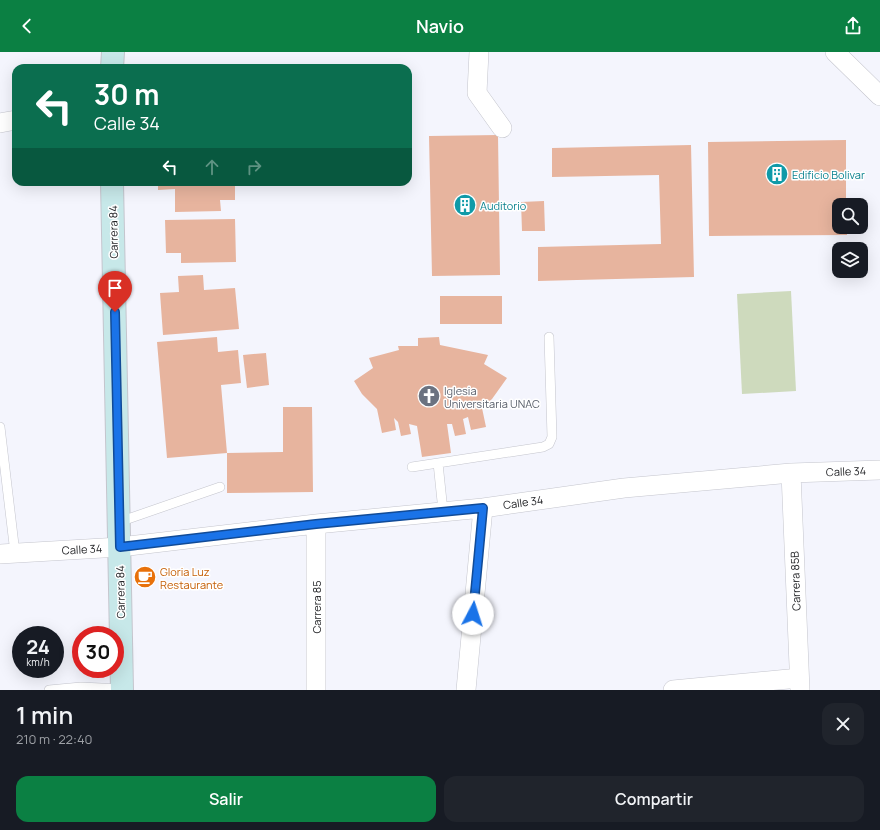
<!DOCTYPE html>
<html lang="es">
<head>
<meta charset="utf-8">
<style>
	body { margin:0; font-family:Manrope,sans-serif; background:#20242c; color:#f1f3f6; height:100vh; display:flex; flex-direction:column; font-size:15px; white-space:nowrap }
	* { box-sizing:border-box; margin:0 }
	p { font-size:13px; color:#9ea1a6 }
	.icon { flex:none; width:22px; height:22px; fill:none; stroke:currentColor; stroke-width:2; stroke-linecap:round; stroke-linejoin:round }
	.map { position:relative; height:638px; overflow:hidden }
	.panel { display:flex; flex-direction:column; background:#171b24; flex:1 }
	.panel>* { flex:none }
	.top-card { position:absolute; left:12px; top:12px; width:400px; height:122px; border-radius:12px; box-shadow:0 4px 16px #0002; background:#0b6e4f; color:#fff; overflow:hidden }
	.fabs { position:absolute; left:832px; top:146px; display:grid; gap:8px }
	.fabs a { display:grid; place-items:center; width:36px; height:36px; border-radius:8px; background:#171b24; box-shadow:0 4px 16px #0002; font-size:20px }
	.speed { position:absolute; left:12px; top:574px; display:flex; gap:8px; font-size:20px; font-weight:700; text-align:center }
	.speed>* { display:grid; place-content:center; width:52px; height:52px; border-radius:50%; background:#171b24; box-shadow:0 4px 16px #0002; line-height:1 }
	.speed small { font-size:10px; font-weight:400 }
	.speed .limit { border:6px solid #d22; background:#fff; color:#111 }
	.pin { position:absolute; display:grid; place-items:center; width:34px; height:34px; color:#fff; margin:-41px -17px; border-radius:50% 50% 50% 0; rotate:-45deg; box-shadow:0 0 4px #0007 }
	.pin .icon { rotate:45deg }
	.me { position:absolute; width:44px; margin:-22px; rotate:5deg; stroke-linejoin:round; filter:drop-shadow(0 0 3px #0008) }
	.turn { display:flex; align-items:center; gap:14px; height:84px; padding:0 16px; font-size:18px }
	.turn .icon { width:52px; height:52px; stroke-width:2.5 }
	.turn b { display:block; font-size:28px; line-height:34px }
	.lanes { display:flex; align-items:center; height:38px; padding:0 16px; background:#0003; justify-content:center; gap:20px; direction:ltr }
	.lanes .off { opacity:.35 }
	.round { display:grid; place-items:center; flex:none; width:42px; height:42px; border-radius:12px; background:#20242c }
	.summary { display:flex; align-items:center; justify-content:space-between; height:68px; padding:0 16px }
	h1 { font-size:24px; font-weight:600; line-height:30px }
	.cta { display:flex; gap:8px; margin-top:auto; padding:8px 16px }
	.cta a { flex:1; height:46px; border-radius:12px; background:#0b8043; color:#fff; font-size:16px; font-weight:600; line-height:46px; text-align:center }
	.cta a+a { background:#20242c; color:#f1f3f6 }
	header { display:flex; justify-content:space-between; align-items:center; height:52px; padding:0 16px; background:#0b8043; color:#fff; font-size:18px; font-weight:600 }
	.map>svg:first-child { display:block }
</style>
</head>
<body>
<header><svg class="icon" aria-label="back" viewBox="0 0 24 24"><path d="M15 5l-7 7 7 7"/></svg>Navio<svg class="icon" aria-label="share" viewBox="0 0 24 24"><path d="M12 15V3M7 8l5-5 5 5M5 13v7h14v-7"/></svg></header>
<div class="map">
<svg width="880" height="638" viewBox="0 0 880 638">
	<rect width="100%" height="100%" fill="#f4f5fd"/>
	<path fill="#cedabd" d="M791,239L796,339L742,342L737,242Z"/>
	<path fill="#e7b49e" d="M498,83L500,223L432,224L429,84Z
		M846,88V153H839V175H847V183L709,184L708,90Z
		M691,93L694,225L538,229V195L661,192L659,123L552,125V96Z
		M158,130H235V148H220L221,159L175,160V137L158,138Z
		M544,149L545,179H522L521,150Z
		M235,167L236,210L181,211V201H166L165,168Z
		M203,223L204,238L235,236L239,277L163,283L160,241L179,240L178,224Z
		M440,244H502V272H440Z
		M217,285L218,300L238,298L241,331L221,333L227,401L167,406L157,290Z
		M439,285L440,293L488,303L484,312L507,326L492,347L482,356L486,375L471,378L468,365L463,367L466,382L455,384L452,372H447L451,401L422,405L417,374L409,372L411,382L401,384L398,370L394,366L396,378L382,381L377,357L362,342L354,329L373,316L369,306L399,298L398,294H418V286Z
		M266,301L269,333L247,336L243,303Z
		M283,355H312L313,440L227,441V401L283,400Z"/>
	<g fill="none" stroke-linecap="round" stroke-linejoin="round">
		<g stroke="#c4c5cd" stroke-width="10">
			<path id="lane" d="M0,375L15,501
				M438,411L443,459
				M412,415L543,395L549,392L552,385L549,285
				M119,470L220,435
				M49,638L81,635L122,637"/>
		</g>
		<g stroke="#c4c5cd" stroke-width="20">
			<path id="street" d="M479,0L477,41L502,76
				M835,0L880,44
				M0,71L16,68
				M791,421L800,638
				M0,502L120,495L316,472L483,456L624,436L791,421L880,418
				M316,638V472
				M466,638L483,456
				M673,638L799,626"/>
		</g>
		<g stroke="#c4c5cd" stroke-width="24">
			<path id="secondary" d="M112,16L113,0
				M112,130L122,638"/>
		</g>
		<use href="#lane" stroke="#fff" stroke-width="9"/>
		<use href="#street" stroke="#fff" stroke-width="19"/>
		<use href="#secondary" stroke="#c7e8e9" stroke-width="22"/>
	</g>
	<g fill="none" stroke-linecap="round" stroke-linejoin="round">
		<g stroke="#114b97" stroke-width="10">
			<path id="route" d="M115,260L120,495L316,472L483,456L473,562"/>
		</g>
		<use href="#route" stroke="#1a73e8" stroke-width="7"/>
	</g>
	<defs>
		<g id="building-disc" transform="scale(1.15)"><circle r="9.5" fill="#0f9aa8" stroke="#fff"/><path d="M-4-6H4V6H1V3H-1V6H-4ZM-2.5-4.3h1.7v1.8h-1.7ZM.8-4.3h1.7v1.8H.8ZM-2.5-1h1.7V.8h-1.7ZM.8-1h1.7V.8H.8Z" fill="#fff"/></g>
		<g id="church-disc" transform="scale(1.15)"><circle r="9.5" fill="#6b7280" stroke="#fff"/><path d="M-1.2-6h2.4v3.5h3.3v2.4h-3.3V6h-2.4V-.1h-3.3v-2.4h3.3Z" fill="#fff"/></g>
		<g id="cafe-disc" transform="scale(1.15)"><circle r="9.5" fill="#e8710a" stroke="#fff"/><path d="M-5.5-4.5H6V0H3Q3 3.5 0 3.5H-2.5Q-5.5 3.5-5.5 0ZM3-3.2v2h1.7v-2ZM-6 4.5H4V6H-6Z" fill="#fff"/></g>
	</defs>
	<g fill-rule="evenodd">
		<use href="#building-disc" x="777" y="122"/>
		<use href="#building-disc" x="465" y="153"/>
		<use href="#church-disc" x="429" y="344"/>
		<use href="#cafe-disc" x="145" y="525"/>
	</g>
	<g text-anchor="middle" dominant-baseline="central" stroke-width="3" stroke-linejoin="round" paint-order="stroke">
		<g font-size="11" fill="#0d838f" stroke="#fff" text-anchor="start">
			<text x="792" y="122">Edificio Bolivar</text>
			<text x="480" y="153">Auditorio</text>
		</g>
		<g font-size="11" fill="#232427" stroke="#fff">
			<text transform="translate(113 180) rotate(-91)">Carrera 84</text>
			<text transform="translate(846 419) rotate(-2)">Calle 34</text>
			<text transform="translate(523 450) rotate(-8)">Calle 34</text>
			<text transform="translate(82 497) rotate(-3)">Calle 34</text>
			<text transform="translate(795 529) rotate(-92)">Carrera 85B</text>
			<text transform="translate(120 540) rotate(-91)">Carrera 84</text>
			<text transform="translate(316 555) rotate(-90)">Carrera 85</text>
		</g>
		<g font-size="11" fill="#5b616d" stroke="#fff" text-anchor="start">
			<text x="444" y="338">Iglesia<tspan x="444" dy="13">Universitaria UNAC</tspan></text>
		</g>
		<g font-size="11" fill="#c56008" stroke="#fff" text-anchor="start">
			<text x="160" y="519">Gloria Luz<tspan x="160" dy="13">Restaurante</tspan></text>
		</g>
	</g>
</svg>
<div class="fabs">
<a><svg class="icon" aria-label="search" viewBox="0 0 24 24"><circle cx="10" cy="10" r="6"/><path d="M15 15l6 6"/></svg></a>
<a><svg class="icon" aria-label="layers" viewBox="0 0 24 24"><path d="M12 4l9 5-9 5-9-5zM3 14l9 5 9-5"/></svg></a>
</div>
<div class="speed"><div>24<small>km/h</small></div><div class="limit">30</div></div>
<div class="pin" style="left:115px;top:260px;background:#d93025"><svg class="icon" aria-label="arrive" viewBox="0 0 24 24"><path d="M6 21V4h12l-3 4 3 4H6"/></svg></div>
<svg class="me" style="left:473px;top:562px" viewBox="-20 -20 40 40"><circle r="19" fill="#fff"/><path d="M0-13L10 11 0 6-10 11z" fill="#1a73e8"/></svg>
<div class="top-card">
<div class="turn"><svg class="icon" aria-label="left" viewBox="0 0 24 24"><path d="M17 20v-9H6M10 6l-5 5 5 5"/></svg><div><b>30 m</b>Calle 34</div></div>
<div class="lanes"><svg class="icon" aria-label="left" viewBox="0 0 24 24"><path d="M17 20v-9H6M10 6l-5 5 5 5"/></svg><svg class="icon off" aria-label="ahead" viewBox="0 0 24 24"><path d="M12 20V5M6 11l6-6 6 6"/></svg><svg class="icon off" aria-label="right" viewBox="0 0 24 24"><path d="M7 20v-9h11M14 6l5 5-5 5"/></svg></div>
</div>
</div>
<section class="panel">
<div class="summary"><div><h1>1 min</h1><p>210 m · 22:40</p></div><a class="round"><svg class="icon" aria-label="close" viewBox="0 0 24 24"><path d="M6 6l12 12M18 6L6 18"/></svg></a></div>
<div class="cta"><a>Salir</a><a>Compartir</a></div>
</section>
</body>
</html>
